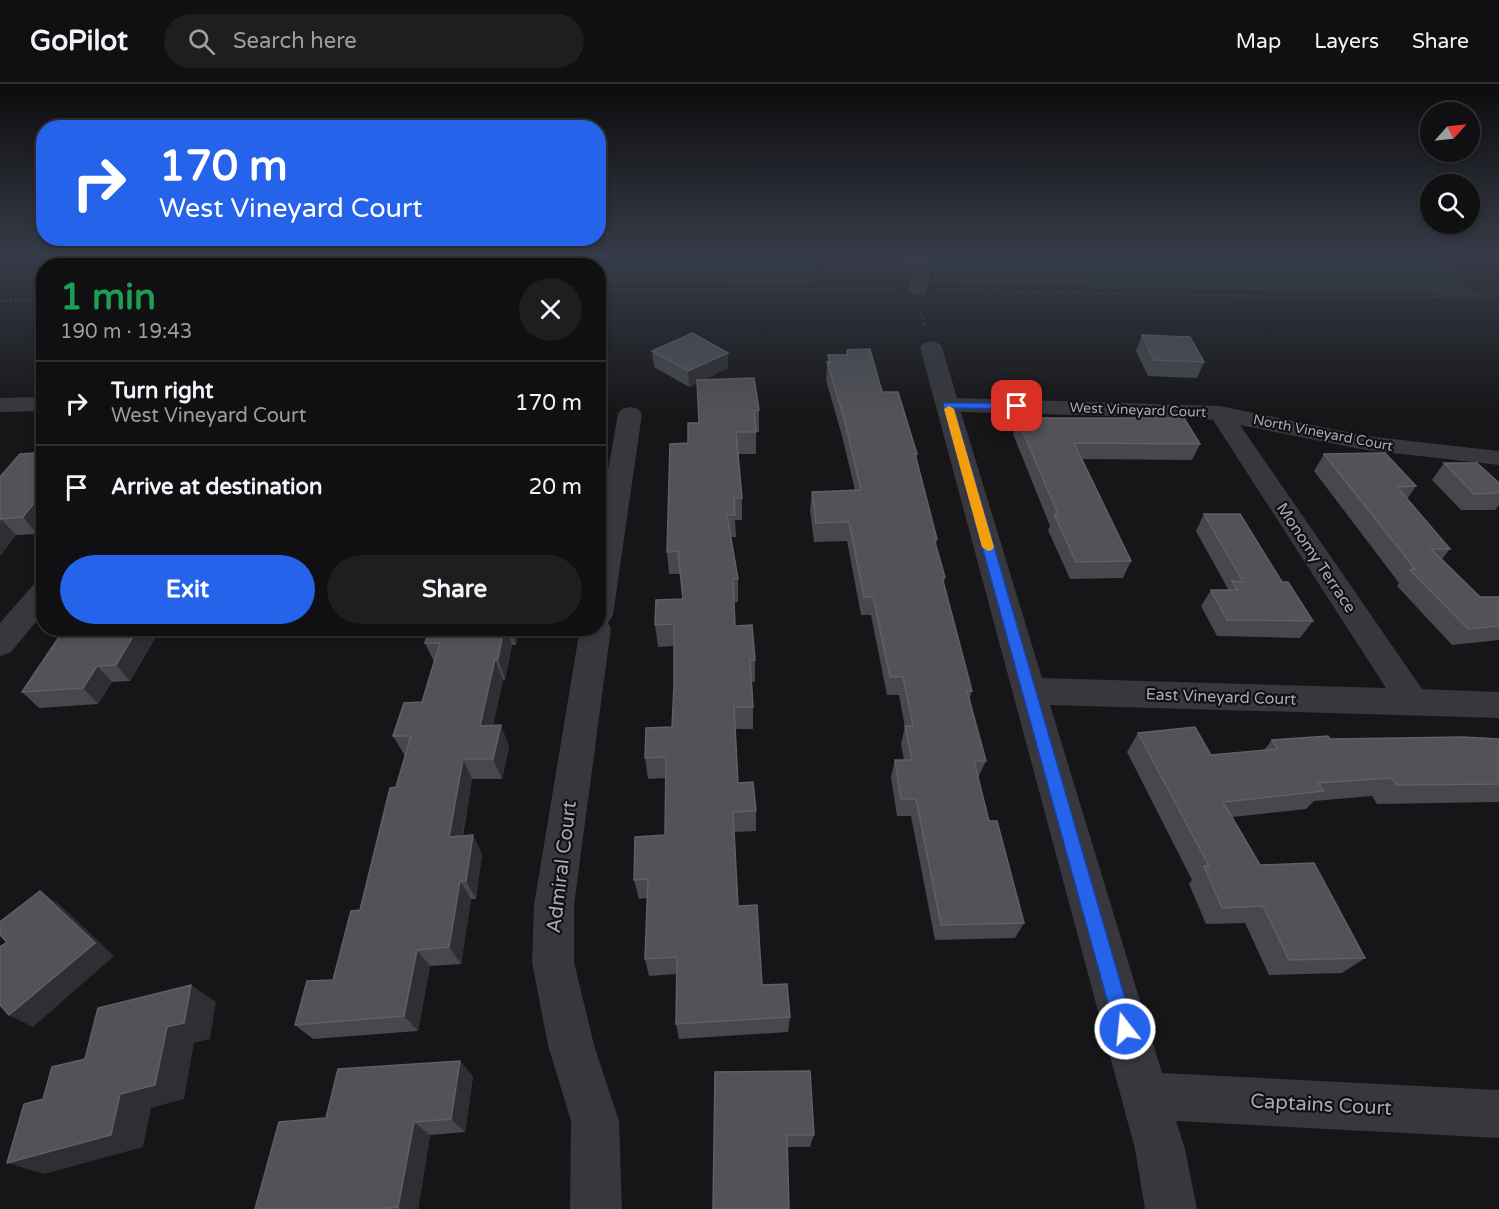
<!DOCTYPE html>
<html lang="en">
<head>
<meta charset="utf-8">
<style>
	body { margin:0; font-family:"Varela Round",sans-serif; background:#1e1e20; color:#f1f3f6; height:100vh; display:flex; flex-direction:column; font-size:22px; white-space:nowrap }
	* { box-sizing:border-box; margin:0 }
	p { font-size:20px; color:#9c9d9f }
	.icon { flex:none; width:33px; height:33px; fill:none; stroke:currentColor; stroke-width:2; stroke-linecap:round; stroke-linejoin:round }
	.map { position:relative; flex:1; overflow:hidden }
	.details { position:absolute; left:36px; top:174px; width:570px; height:378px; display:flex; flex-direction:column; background:#101012; border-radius:24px; box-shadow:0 3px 9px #0003,0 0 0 2px #303032 }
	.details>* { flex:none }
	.hud { position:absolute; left:36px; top:36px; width:570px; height:126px; border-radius:24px; box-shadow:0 3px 9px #0003,0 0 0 2px #303032; background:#2563eb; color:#fff; overflow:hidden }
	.needle { width:39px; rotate:63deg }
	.tools { position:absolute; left:1420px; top:18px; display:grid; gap:12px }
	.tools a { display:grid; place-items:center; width:60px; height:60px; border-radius:50%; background:#101012; box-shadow:0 3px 9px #0003,0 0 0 2px #303032; font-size:30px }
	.pin { position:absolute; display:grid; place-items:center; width:51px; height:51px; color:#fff; margin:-26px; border-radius:12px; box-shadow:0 3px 9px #0006 }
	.me { position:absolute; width:66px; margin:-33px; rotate:344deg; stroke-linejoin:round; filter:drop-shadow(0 0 4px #0008) }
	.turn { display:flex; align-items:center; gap:21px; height:126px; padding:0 24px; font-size:27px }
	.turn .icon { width:78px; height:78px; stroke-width:2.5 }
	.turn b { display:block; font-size:42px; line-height:51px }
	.round { display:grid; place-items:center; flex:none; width:63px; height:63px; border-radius:32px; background:#1e1e20 }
	.summary { display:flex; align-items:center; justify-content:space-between; height:102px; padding:0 24px }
	h1 { font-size:36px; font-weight:700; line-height:45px; color:#1e9e55 }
	.cta { display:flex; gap:12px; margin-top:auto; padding:12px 24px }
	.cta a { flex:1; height:69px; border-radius:36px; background:#2563eb; color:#fff; font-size:24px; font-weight:700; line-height:69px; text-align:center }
	.cta a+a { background:#1e1e20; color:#f1f3f6 }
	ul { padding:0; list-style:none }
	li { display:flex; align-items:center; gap:18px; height:84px; padding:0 24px; border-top:2px solid #303032 }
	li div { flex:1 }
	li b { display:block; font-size:22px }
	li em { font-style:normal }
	header { display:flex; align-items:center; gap:36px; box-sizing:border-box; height:84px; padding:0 30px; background:#101012; border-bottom:2px solid #303032 }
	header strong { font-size:28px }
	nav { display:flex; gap:33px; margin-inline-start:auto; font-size:21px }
	.search { width:420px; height:54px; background:#1e1e20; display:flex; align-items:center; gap:15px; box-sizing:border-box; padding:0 21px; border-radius:33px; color:#9c9d9f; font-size:22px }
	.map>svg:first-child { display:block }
</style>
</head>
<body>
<header>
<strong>GoPilot</strong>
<div class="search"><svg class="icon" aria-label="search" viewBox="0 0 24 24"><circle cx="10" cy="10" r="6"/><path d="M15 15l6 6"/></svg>Search here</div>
<nav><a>Map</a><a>Layers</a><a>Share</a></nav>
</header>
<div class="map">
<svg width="1499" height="1125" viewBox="0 0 1499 1125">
	<rect width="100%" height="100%" fill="#161618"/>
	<path fill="#222225" d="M821,173H908L911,184L823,186Z"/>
	<path fill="#222a24" d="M531,173H812L813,200L599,199L598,182L529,181Z
		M927,173H1430L1481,212L935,199Z"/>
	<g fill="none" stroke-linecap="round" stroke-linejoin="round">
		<path stroke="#3d3e43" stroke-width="2" stroke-dasharray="2 3" stroke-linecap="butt" d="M1438,173L1479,202L1499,209
			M598,205L895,206
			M942,206L1358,214L1499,212
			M0,217L44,215
			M920,224L925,243"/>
		<path fill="#37373d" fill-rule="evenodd" d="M907,173H925L930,196L925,210H911L908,206L912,196Z
			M931,257L938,259L942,263L957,314L1220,322L1366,352L1499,367V381L1366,366L1240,341L1422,605L1499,608V634L1050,621L1162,989L1499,1006V1054L1176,1037L1185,1065L1197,1125H1145L1135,1065L920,263L924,259ZM961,328L1199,334L1213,336L1386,604L1042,594Z
			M44,313V327L0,328V314Z
			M630,323L638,325L642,330L613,531L608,539L611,544L574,821V878L594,961L619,1037L622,1125H570L571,1037L548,961L532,878L534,821L580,544H598V442L618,330L622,325Z
			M44,497V528L11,568L0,572V539L34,500Z"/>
	</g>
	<path fill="#47474d" d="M1142,251L1204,278L1197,294L1148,292L1136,267Z
		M847,266L882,308L917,370L916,375L937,455L936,461L945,493L944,500L972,607L969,616L986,677L978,694L989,737L1024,839L1015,854L935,856L911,732H897L891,693L895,676H904L901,660L905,643L899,611H887L871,531H861L847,457L814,458L810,426L812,408L855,406L842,352L826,296L828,271H846Z
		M652,267L728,269V284L704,296L759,326V348H756V370H738L742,414V436H735L736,453H731L738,495V518H734L735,542L755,576V598H752L753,623V645H735L738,699L756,727V747L734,748L738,822L762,901L790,933L788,948L679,955L676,940L677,890L649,892L645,875L647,814L639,815L634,796L665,751V694L648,695L645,674L672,643L674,602V562L658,563L655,541L683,515L680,490H669L667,468L688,359L699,339L697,299L689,303L654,283Z
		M1017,334L1200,360L1192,376L1082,375L1131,477L1123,494L1070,495L1048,446L1050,442L1013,350Z
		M1324,370L1416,402L1407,415L1450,465L1442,475L1480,513H1499V556L1452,561L1397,502L1399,499L1314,387Z
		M1444,379L1499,399V421L1495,426H1461L1432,396Z
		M0,393L37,450L16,451L0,472Z
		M1204,430L1282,498L1313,537L1300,554L1217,552L1201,522L1211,506H1227L1228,505L1196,447Z
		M161,544L130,597L112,598L98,620L39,624L22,608Z
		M430,544H518L516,561H512L505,596H503L493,641L509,662L502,695H472L463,752L482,770L476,815H471L461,880L430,882L418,947L313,955L295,941L333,896L360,826L405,672L393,652L422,618L434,578L425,559Z
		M1138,649L1211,671L1264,666L1272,656L1499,655V718L1377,720L1372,712L1314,717L1306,725L1232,733L1260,781L1365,874L1342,889L1269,891L1245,839L1206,840L1189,800L1192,796L1127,668Z
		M715,988L814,1051L810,1063H788Z
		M473,992L465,1048L430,1051L418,1125H255L326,1034Z"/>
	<path fill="#2f2f33" d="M728,269V284L689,303L688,287Z
		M44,406V441L37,450L23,433Z
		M1,435L16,451L0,472V436Z
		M138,544H161L130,597L116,581Z
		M504,544H506L512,561L505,596L498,575Z
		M510,544H518L516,561Z
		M495,575L503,596L488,662L480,642Z
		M97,582L112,598L98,620L83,604Z
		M501,641L509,662L502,695L493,675Z
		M463,675L472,695L459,772L449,753Z
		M473,751L482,770L476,815L466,797Z
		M460,797L471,815L461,880L449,863Z
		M40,807L60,821L114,872L33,943L9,931Z
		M417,866L430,882L418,947L404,932Z
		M191,901L216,918L210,955L194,959L184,1015L151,1024L143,1063L44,1090L7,1079L167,943Z
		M460,977L473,992L465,1048L451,1035Z
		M414,1038L430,1051L418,1125H402L398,1123Z"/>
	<path fill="#525258" stroke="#5f6067" stroke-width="1.5" d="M692,249L728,269L688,287L652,267Z
		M1142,251L1190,253L1204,278L1154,276Z
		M870,265L882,308H898L917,370H915L937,455H934L945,493H942L972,607H967L986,677H974L989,737H997L1024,839L941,841L916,715H901L895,676H912L905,642H913L903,593H890L873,513H864L849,438L816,439L812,408L861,406L844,334L827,278H830L828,271H848L847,266Z
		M754,294L759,326L754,327L756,348H736L742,414H734L735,431H727L738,495H733L735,542L752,541L755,576H750L753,623H734L738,699L753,698L756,727L733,728L738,822L757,821L762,901L787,900L790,933L676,940L677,873L645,875L648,795L634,796L635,753L665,751L666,673L645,674L646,644L672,643L674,602V540L655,541L656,516L683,515L678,467L667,468L670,360L688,359V339H699L697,296Z
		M1017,334H1184L1200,360L1074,359L1131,477L1076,478L1054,430H1058Z
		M44,359V406L23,433L1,435L0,436V393L20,370L35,369Z
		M1385,369L1416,402L1397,403L1450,465H1431L1480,513H1499V542L1468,545L1410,486L1415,485L1324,370Z
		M1444,379H1477L1499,399V409L1474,410Z
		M1204,430H1240L1282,498H1288L1313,537L1227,536L1211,506H1237L1232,497L1243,498Z
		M71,544H138L116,581L97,582L83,604L22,608L61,550H68Z
		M430,544H504L498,575H495L480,642L501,641L493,675H463L449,753L473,751L466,797H460L449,863L417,866L404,932L295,941L307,897L333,896L351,827L360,826L390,704L396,703L411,652H393L404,619L422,618L440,559H425Z
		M1195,643L1211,671L1278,665L1272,656L1328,652L1330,655L1463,653L1499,655V700L1397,701L1392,694L1318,699L1324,707L1223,718L1260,781L1314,779L1365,874L1289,876L1263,822L1222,824L1204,782H1209L1138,649Z
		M40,807L95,859L9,931L0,921V863L7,858L0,851V838Z
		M191,901L184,939L167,943L155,1001L120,1010L111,1051L7,1079L24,1020L43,1015L52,983L85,975L98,924Z
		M460,977L451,1035L414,1038L398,1123L378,1125H255L279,1038L326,1034L338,985Z
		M810,987L814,1051H787L789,1125H713L715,988Z"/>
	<linearGradient id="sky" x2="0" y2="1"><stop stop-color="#0c0c0d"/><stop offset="0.52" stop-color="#363c48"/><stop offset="1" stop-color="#363c48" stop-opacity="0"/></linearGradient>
	<rect width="1499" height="331" fill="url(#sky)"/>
	<path fill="#2563eb" stroke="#184099" stroke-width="1.5" d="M944,319H1017L1022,322L1017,325L954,324L1134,945L1132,951L1125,954L1118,951L1115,945L943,321Z"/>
	<path fill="#f59e0b" d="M949,322L954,325L994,463L992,466L988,467L982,463L944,325Z"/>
	<g text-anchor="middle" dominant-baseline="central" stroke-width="4.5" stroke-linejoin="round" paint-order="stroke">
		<g font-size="14" fill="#a8aab7" stroke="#111113">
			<text transform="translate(1138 326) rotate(2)">West Vineyard Court</text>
			<text transform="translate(1323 349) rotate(11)">North Vineyard Court</text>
		</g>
		<g font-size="16" fill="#a8aab7" stroke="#111113">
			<text transform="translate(1316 474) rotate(56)">Monomy Terrace</text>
			<text transform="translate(1221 613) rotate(2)">East Vineyard Court</text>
		</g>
		<g font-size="20" fill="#a8aab7" stroke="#111113">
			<text transform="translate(562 783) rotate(-83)">Admiral Court</text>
			<text transform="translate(1321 1021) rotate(3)">Captains Court</text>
		</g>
	</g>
</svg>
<div class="tools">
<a><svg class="needle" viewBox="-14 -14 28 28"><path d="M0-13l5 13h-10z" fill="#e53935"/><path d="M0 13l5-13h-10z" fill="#9c9d9f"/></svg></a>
<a><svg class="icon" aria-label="search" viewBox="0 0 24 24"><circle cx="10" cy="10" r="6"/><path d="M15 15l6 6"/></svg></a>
</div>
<div class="pin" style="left:1017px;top:322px;background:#d93025"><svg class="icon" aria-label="arrive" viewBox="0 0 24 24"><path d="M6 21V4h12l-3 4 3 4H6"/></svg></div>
<svg class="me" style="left:1125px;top:945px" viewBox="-20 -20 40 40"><circle r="17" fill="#2563eb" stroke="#fff" stroke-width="3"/><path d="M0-11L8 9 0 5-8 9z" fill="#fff"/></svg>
<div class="hud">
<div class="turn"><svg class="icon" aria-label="right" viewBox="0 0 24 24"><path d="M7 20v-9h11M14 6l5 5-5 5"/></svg><div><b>170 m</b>West Vineyard Court</div></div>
</div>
<section class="details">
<div class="summary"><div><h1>1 min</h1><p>190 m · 19:43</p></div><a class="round"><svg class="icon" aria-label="close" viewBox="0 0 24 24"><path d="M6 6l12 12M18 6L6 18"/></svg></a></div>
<ul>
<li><svg class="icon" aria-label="right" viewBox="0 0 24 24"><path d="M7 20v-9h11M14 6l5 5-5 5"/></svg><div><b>Turn right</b><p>West Vineyard Court</p></div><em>170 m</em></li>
<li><svg class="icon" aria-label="arrive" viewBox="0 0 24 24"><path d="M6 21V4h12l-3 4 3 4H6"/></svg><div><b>Arrive at destination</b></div><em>20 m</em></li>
</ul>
<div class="cta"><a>Exit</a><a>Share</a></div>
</section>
</div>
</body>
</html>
